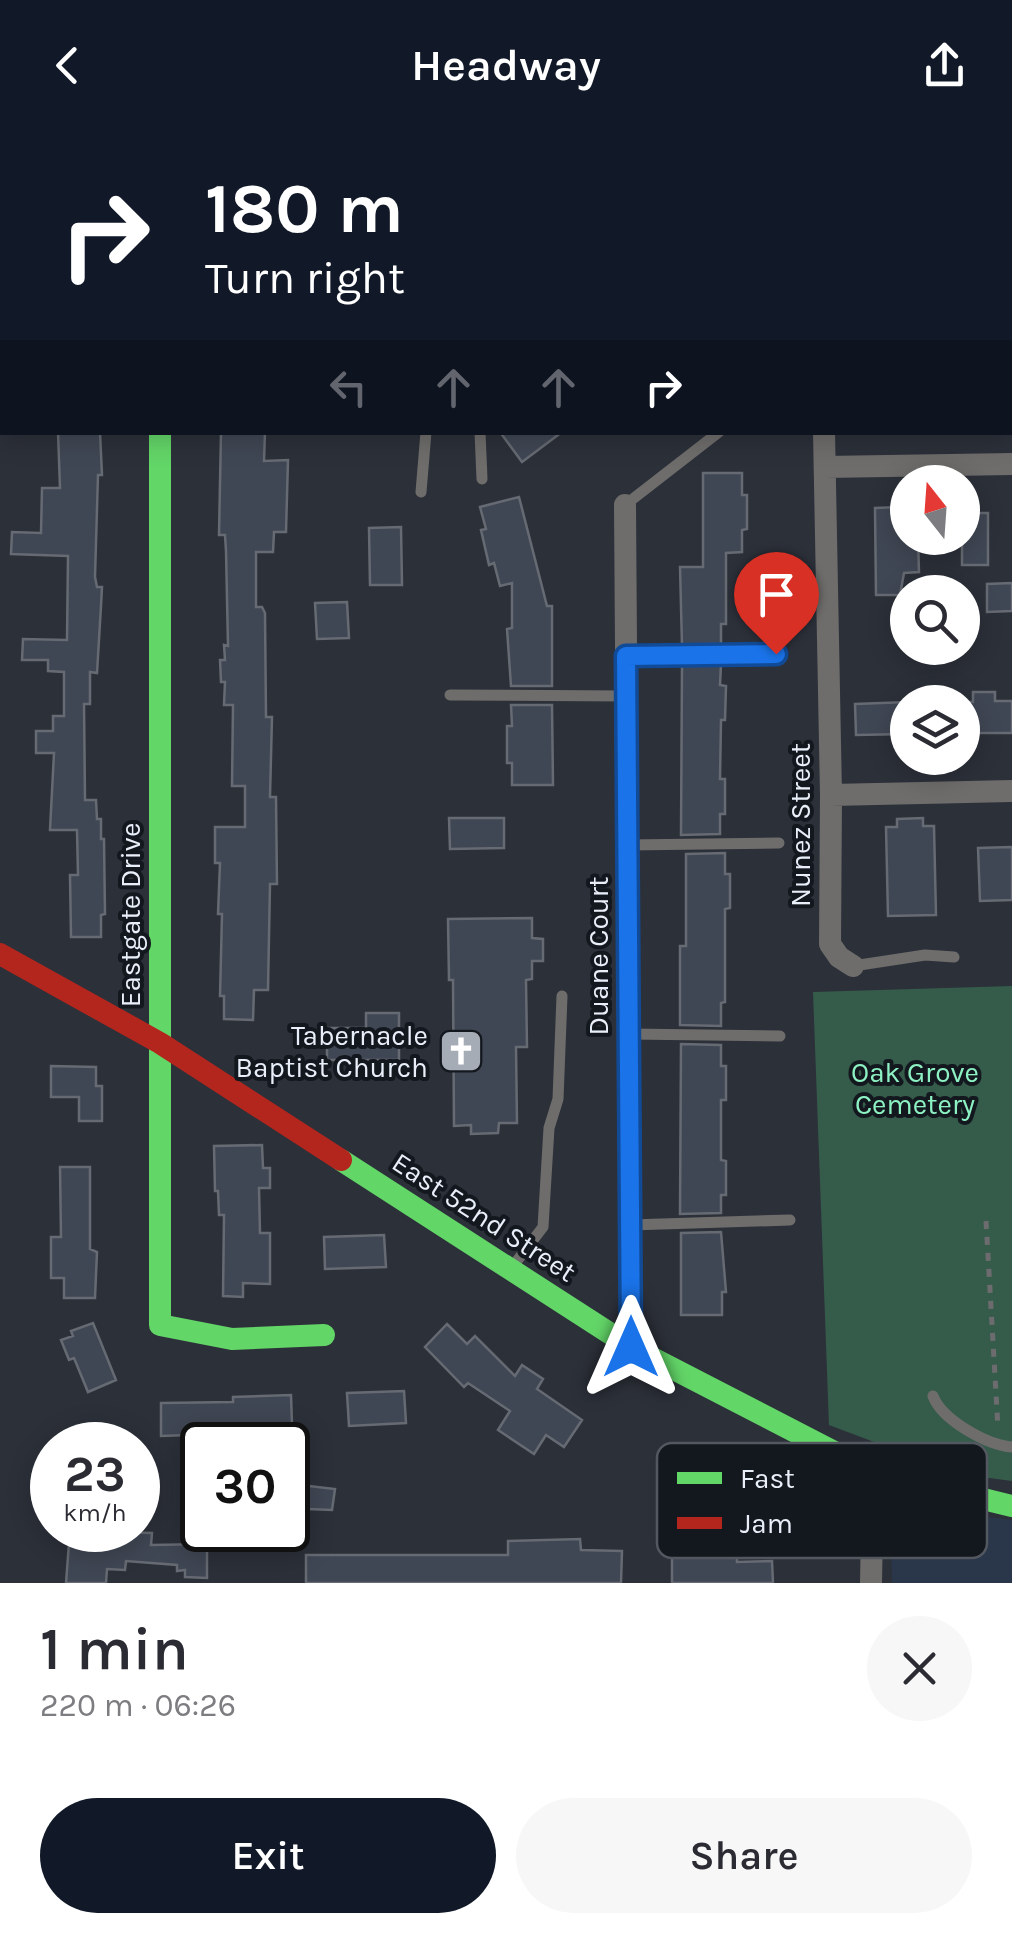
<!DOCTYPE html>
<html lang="en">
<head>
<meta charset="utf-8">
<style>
	body { margin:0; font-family:Karla,sans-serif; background:#f7f7f7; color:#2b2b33; height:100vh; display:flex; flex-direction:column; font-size:38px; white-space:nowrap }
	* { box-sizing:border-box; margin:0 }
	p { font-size:32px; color:#7c7c81 }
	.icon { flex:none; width:55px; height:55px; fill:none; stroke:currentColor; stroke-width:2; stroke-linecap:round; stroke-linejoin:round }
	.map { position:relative; height:1453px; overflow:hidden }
	.drawer { display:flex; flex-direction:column; background:#fff; flex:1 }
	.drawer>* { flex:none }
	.guide { position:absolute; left:0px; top:0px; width:1012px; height:305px; box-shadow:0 5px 25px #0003; background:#111827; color:#fff; overflow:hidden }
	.needle { width:65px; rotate:343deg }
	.controls { position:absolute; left:890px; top:335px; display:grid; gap:20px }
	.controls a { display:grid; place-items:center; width:90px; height:90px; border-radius:50%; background:#fff; box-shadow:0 5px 25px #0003; font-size:50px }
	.speed { position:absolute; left:30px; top:1292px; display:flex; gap:20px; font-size:50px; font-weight:700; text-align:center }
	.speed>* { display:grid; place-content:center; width:130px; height:130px; border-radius:50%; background:#fff; box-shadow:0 5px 25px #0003; line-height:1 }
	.speed small { font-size:25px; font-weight:400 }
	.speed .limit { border:5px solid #111; border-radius:15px; background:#fff; color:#111 }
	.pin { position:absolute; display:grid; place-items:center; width:85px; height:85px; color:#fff; margin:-102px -42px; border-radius:50% 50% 50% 0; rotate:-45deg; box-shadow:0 0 10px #0007 }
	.pin .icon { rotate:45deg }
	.me { position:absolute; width:110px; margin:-55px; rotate:0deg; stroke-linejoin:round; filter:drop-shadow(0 0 8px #0008) }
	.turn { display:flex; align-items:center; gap:35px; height:210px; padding:0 40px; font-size:45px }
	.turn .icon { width:130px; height:130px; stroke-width:2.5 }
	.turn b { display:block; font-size:70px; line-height:85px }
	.lanes { display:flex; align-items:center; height:95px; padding:0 40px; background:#0003; justify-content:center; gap:50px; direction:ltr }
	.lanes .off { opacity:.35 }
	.round { display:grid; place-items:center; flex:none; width:105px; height:105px; border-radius:52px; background:#f7f7f7 }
	.overview { display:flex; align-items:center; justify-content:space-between; height:170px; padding:0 40px }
	h1 { font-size:60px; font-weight:600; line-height:75px }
	.primary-button { display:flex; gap:20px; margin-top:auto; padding:20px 40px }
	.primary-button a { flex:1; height:115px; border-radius:60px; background:#111827; color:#fff; font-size:40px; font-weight:600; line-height:115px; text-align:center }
	.primary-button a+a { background:#f7f7f7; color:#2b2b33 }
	header { display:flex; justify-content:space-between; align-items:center; height:130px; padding:0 40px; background:#111827; color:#fff; font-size:45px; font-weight:600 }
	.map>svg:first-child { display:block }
</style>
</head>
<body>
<header><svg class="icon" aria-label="back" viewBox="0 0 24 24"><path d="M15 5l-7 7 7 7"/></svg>Headway<svg class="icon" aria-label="share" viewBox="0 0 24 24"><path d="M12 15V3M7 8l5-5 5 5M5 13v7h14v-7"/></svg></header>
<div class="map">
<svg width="1012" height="1453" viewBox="0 0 1012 1453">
	<rect width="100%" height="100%" fill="#2c3039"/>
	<path fill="#2a3649" d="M890,1375L1012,1390V1453H892Z"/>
	<path fill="#355c4b" d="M1012,856V1351L959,1344L829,1295L813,862Z"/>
	<path fill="#404754" stroke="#666a72" stroke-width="2.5" d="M58,302H100L102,345H98L95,447L97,457H102L101,476L97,543L90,542V574H84L85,670H96L97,689H101V709H104L105,784L101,785V807H71L70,745H78L77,700H50L54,623H36V601H53V586H64V542L48,541V530H22L23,509L67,510L68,426L11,424L12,402L41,403L42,358H60Z
		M221,302H265L264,331L288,330L286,402H274L273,422H256V477H262L265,483L266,587H272L270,667H276L277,754H270L268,860H254L253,890L224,889V866H220L222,784H218L220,733H215V697H245V656H232L233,575H224L225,552H221L220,530H225L224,515L228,516L226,421L225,405H219Z
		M500,302H562L522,332Z
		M703,343H742V365H747V399L742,400V422L726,423V494H721V515L682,516L680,437H703Z
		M519,367L547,476H552V556H511L507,499L512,498V453L500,456L494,433L489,435L481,400L486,399L480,377Z
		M900,377V387H908V408H918L919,442L904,443L900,465H876L875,378Z
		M962,383H988V435H962Z
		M401,397L402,455H370L369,398Z
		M1012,453V481L987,482V454Z
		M347,472L349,508L317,509L315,473Z
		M721,534L720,555L726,556L725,590H721L720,649H725V684H720V704L681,705L682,535Z
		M973,562H995V571H1012V603H962V572H973Z
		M908,572V604L856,605L855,574Z
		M511,575H552L553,655H512V633H507V596H512Z
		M449,688H504V718L450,719Z
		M923,688V696H934L936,785L888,786L886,697H897V689Z
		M1012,717V770L980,771L978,718Z
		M725,723V744H730V778L725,779V872L721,873V896L680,895V816H686V724Z
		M532,788V808L543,809V831H532V849L526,850L527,917H516L517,993H499L498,1003L471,1004V995L454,996L453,850H449L448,789Z
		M366,883H399V930H327V898H366Z
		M681,914L721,915V936H726V970H721V1030L726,1031V1065H721V1083L680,1084Z
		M51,936L96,937V956H102V991H79V967H51Z
		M262,1015L263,1038H270V1058H259L260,1103H270V1154L243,1153V1167L223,1166L224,1085H219L218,1061H215L214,1016Z
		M60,1037H90V1119L97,1122L95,1168H64V1148H51V1107H61Z
		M721,1102L726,1162H722V1185H681V1103Z
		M384,1105L386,1137L325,1139L324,1107Z
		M93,1193L116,1250L88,1262L74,1228L69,1230L61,1210L73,1206L71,1201Z
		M447,1194L467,1214L475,1206L515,1246L522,1235L543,1249L537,1259L582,1290L564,1317L546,1305L534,1324L498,1300L510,1281L468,1253L464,1257L425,1217Z
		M404,1261L406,1293L349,1296L347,1263Z
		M291,1265L292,1294L218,1296V1304L161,1306V1273L233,1272V1267Z
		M309,1356L335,1359L332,1380L308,1379Z
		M82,1401L152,1403L151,1415L207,1414V1448L185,1447V1440L177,1441V1435L126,1431L125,1440L107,1439L106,1453H66L69,1413H82Z
		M580,1409L581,1420L622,1421L621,1453H306V1425H508V1411Z
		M672,1413H693V1421H737V1432L772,1431L773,1453H672Z"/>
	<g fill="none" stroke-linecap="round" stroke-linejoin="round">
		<path stroke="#6c6c6f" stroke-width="5" stroke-dasharray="8 8" stroke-linecap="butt" d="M986,1091L998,1298"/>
		<path stroke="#6e6d6c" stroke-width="11" d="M1010,163H1012
			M480,302L482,349
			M421,362L426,302
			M625,375L719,302
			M626,526L776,524
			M450,565L626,566
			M627,715L779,713
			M853,836L925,825L954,827
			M629,904L780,906
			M630,1095L790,1090
			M513,1136L543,1097L549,998L558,969L562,866
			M933,1266C942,1290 987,1315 1012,1317"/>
		<path stroke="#6e6d6c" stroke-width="22" d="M856,2L900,0
			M0,142H2
			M824,302L831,665L830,814L839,827L853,836
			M825,337L1012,334
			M625,375L631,1217
			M831,665L1012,661
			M871,1453L873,1342"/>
		<path stroke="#63d668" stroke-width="22" d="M160,302V1195L232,1209L324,1205
			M341,1030L631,1217L873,1342L1012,1376"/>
		<path stroke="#b3261e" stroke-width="22" d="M0,824L160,913L341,1030"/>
	</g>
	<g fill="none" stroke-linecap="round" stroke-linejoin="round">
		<g stroke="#114b97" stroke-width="25">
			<path id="route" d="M631,1217L626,526L776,524"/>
		</g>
		<use href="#route" stroke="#1a73e8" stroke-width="18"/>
	</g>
	<defs>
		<g id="church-square" transform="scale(2.25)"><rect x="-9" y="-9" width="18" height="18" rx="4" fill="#a6acb6" stroke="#13171e"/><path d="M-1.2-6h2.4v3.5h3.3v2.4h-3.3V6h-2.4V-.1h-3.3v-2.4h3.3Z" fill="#fff"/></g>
	</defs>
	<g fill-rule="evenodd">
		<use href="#church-square" x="461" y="921"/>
	</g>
	<g text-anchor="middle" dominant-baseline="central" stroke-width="8" stroke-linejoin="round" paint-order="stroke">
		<g font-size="28" fill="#e8eff9" stroke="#13171e">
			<text transform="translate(800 695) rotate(-90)">Nunez Street</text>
			<text transform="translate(130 785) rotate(-90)">Eastgate Drive</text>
			<text transform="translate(598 826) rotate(-90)">Duane Court</text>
			<text transform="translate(484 1087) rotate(33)">East 52nd Street</text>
		</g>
		<g font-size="28" fill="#e8eff9" stroke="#13171e" text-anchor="end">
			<text x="428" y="905">Tabernacle<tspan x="428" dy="32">Baptist Church</tspan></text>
		</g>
		<g font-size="28" fill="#8df2c3" stroke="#13171e">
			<text x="915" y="942">Oak Grove<tspan x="915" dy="32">Cemetery</tspan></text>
		</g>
	</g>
	<rect x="657" y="1313" width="330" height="115" rx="15" fill="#13171e" stroke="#535860" stroke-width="2.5"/>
	<rect x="677" y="1342" width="45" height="12" fill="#63d668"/>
	<rect x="677" y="1387" width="45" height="12" fill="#b3261e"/>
	<g font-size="28" fill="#e8eff9">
		<text x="740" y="1358">Fast</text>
		<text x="740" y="1403">Jam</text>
	</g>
</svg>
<div class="controls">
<a><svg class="needle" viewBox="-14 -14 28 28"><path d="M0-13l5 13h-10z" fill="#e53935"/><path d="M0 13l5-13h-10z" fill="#7c7c81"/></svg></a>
<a><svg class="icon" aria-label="search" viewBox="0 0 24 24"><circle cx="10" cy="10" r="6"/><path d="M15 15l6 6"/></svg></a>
<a><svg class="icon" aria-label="layers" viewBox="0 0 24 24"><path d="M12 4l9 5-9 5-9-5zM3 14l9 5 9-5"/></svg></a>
</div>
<div class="speed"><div>23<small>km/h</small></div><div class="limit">30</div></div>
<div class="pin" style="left:776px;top:524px;background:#d93025"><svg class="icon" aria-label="arrive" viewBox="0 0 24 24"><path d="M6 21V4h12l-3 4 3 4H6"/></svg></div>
<svg class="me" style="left:631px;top:1217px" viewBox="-20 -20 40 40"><path d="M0-17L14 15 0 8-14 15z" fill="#1a73e8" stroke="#fff" stroke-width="4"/></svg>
<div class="guide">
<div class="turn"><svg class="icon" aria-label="right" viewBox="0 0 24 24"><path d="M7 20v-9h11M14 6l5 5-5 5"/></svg><div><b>180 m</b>Turn right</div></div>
<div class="lanes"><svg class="icon off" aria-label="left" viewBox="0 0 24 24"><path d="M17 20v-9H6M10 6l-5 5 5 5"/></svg><svg class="icon off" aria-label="ahead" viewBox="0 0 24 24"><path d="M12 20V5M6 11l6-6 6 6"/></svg><svg class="icon off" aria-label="ahead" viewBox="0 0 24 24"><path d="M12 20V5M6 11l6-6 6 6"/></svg><svg class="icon" aria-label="right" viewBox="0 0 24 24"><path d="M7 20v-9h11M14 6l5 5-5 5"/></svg></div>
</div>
</div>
<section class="drawer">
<div class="overview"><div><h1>1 min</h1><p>220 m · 06:26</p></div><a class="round"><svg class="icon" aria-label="close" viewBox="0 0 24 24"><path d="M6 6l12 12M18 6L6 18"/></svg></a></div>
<div class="primary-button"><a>Exit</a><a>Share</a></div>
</section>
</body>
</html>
